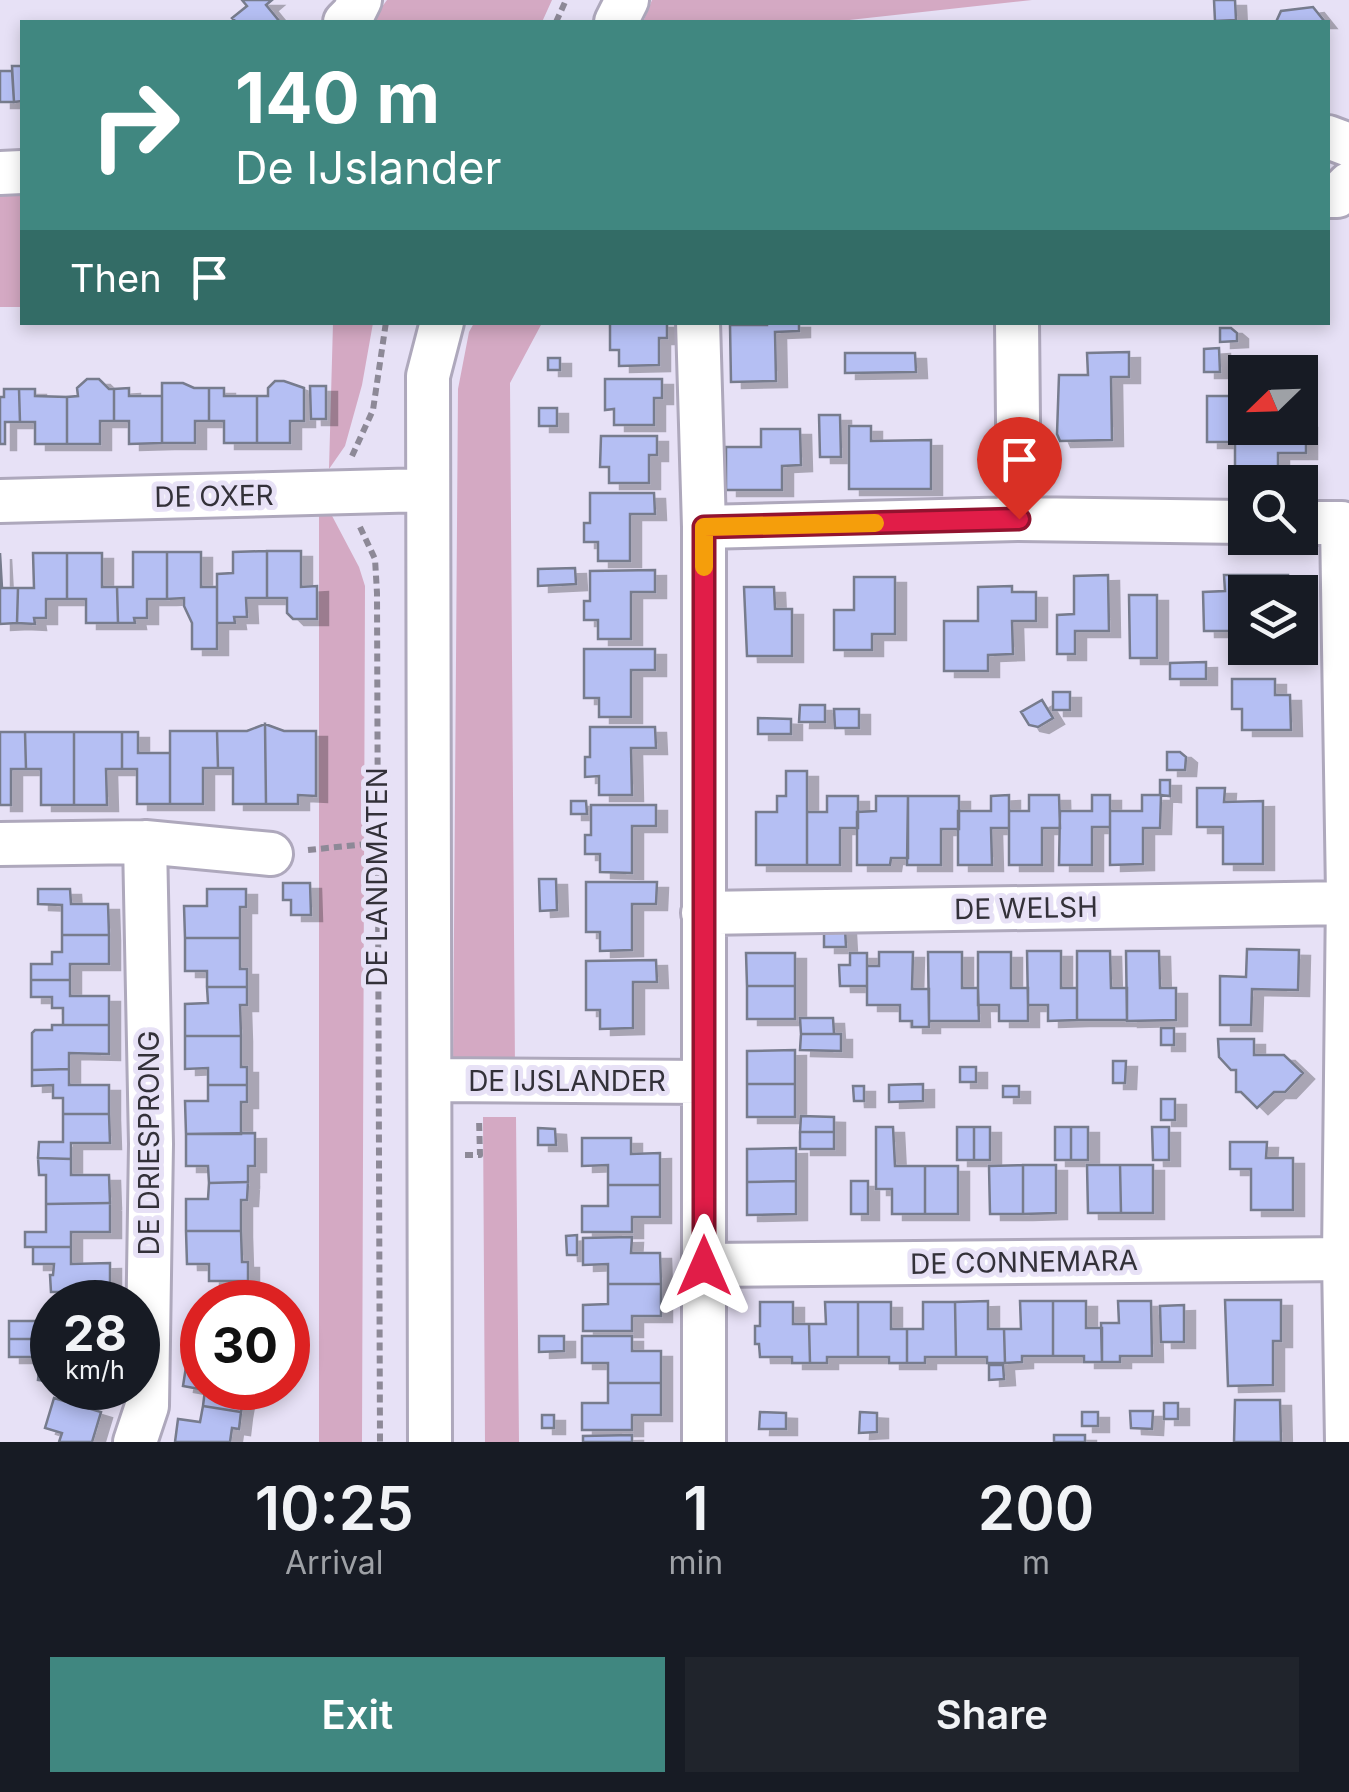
<!DOCTYPE html>
<html lang="en">
<head>
<meta charset="utf-8">
<style>
	body { margin:0; font-family:Inter,sans-serif; background:#20242c; color:#f1f3f6; height:100vh; display:flex; flex-direction:column; font-size:38px; white-space:nowrap }
	* { box-sizing:border-box; margin:0 }
	p { font-size:32px; color:#9ea1a6 }
	.icon { flex:none; width:55px; height:55px; fill:none; stroke:currentColor; stroke-width:2; stroke-linecap:round; stroke-linejoin:round }
	.map { position:relative; height:1442px; overflow:hidden }
	.sheet { display:flex; flex-direction:column; background:#171b24; flex:1 }
	.sheet>* { flex:none }
	.guide { position:absolute; left:20px; top:20px; width:1310px; height:305px; border-radius:0px; box-shadow:0 5px 15px #0003; background:#408780; color:#fff; overflow:hidden }
	.needle { width:65px; rotate:247deg }
	.buttons { position:absolute; left:1228px; top:355px; display:grid; gap:20px }
	.buttons a { display:grid; place-items:center; width:90px; height:90px; border-radius:0px; background:#171b24; box-shadow:0 5px 15px #0003; font-size:50px }
	.speed { position:absolute; left:30px; top:1280px; display:flex; gap:20px; font-size:50px; font-weight:700; text-align:center }
	.speed>* { display:grid; place-content:center; width:130px; height:130px; border-radius:50%; background:#171b24; box-shadow:0 5px 15px #0003; line-height:1 }
	.speed small { font-size:25px; font-weight:400 }
	.speed .limit { border:15px solid #d22; background:#fff; color:#111 }
	.pin { position:absolute; display:grid; place-items:center; width:85px; height:85px; color:#fff; margin:-102px -42px; border-radius:50% 50% 50% 0; rotate:-45deg; box-shadow:0 0 10px #0007 }
	.pin .icon { rotate:45deg }
	.me { position:absolute; width:110px; margin:-55px; rotate:0deg; stroke-linejoin:round; filter:drop-shadow(0 0 8px #0008) }
	.turn { display:flex; align-items:center; gap:35px; height:210px; padding:0 50px; font-size:45px }
	.turn .icon { width:130px; height:130px; stroke-width:2.5 }
	.turn b { display:block; font-size:70px; line-height:85px }
	.then { display:flex; align-items:center; height:95px; padding:0 50px; background:#0003; gap:20px; font-size:38px }
	.eta { display:flex; justify-content:space-evenly; align-items:center; height:170px; text-align:center }
	.eta b { font-size:60px; font-weight:600; line-height:70px }
	.action { display:flex; gap:20px; margin-top:auto; padding:20px 50px }
	.action a { flex:1; height:115px; border-radius:0px; background:#408780; color:#fff; font-size:40px; font-weight:600; line-height:115px; text-align:center }
	.action a+a { background:#20242c; color:#f1f3f6 }
	.map>svg:first-child { display:block }
</style>
</head>
<body>
<div class="map">
<svg width="1349" height="1442" viewBox="0 0 1349 1442">
	<defs>
		<filter id="shadow"><feDropShadow dx="11" dy="6" stdDeviation="0" flood-color="#0004"/></filter>
	</defs>
	<rect width="100%" height="100%" fill="#e7e1f6"/>
	<path fill="#d4a9c3" d="M387,0H552L542,22H371Z
		M652,0H1032L831,22H643Z
		M22,193V307H0V194Z
		M333,323H373L362,385L345,446L329,469Z
		M474,323H542L510,383L515,1069L453,1067L458,389L469,332Z
		M319,512H330L359,567L365,586L362,1442H319Z
		M483,1117H516L519,1442H485Z"/>
	<path fill="#b5bff3" stroke="#777b8d" stroke-width="2.5" filter="url(#shadow)" d="M242,0H272L266,5L280,22H236L232,18L247,6Z
		M1214,0H1235L1236,20L1215,21Z
		M1313,7L1325,22H1276L1281,11Z
		M12,66H22V101L14,102Z
		M0,71H12L14,102H0Z
		M610,322H667V338H659V365L619,366V350H610Z
		M767,322H799V331L775,332L776,381L731,382L730,325H767Z
		M1220,328H1231L1237,333V341L1220,342Z
		M1219,348L1220,372H1204V349Z
		M1129,352V377H1111L1112,440L1060,441L1057,434L1059,375H1088L1087,353Z
		M845,353H915L916,372L845,373Z
		M548,358H560V370H548Z
		M87,379H99L109,389H114V421H100V444H67V397L78,396L77,388Z
		M605,379H662V398H654V425H614V409L605,410Z
		M275,381H284L304,388V421H290V443H257V396H268V388Z
		M162,383H183L194,388H209V421H195V443H162Z
		M310,386H326V419H311Z
		M129,388V396H162V443L129,444V421H114V389Z
		M209,388H224V396H257V443H224V421H209Z
		M4,389H19L20,422H5V444H0V397H4Z
		M19,389H35V396L67,397V444H35V422H20Z
		M1207,396H1245V428H1300V422H1306V453H1278V472L1235,473V442H1207Z
		M539,408H557V426H539Z
		M819,415H840L841,457H820Z
		M849,426H871V441L931,440V489H849Z
		M761,429H800L801,465L782,466V490H726V447H761Z
		M601,436H657V455H649V483H609V467H600Z
		M590,493H654L655,514H630V561H598V542H584V523H590Z
		M267,551V598H246L247,617H234L235,623H217V574L233,573V552Z
		M267,551H301V587L317,586V619H293L287,613V598H267Z
		M133,552H167V599H147V618H134L135,623H118L117,587H133Z
		M167,552H201V587H217V649H192V623L184,606V598L167,599Z
		M0,553L2,588H18L17,623L0,624Z
		M33,553H67V599H46V618H34L35,624L17,623L18,588H34Z
		M67,553H102V587H117L118,623H86V599H67Z
		M575,568L576,584L538,586V569Z
		M655,570V592H631V639H598V620H584V601H590V571Z
		M1108,575L1109,631H1075V654H1057V615L1074,614V576Z
		M1224,575H1288V592H1245V623H1239L1240,631H1204L1203,592L1225,591Z
		M854,577H895V634H872V650H834V610H854Z
		M1012,586V592H1036V621H1012L1013,654L988,655V671H944V621H978V587Z
		M744,587H774L775,609H792V656H747Z
		M1129,595H1157V658H1130Z
		M584,649H655V670H631V717H599V698H584Z
		M1206,662V679H1170V663Z
		M1232,679H1275V695H1290L1291,730H1242V709H1232Z
		M1053,692H1070V710H1053Z
		M1042,700L1053,718L1038,727L1029,725L1021,712Z
		M800,705H825V722H799Z
		M834,709H859V728H835Z
		M758,718L791,719V734H758Z
		M265,724L284,731H316V796L298,795V804H266Z
		M265,724L266,804H233V768H218L217,731H247Z
		M590,727H655L656,748H631L632,795H599V776L585,777V757H590Z
		M170,731H217L218,768H203V804H170Z
		M0,732H25L26,769H11V805H0Z
		M25,732H74V805H41V769H26Z
		M74,732H122V769H106L107,805H74Z
		M122,732H138V753H170V804H137V769H122Z
		M1167,752H1180L1186,757L1185,770H1167Z
		M786,771H807V865H756V812H777V796H786Z
		M1160,780H1170V796L1160,795Z
		M1197,788H1225L1224,802L1263,801V864H1223V827H1197Z
		M1009,795V828H991L992,865H958V811H991V796Z
		M1029,795H1059L1060,828H1042V865H1009V811H1029Z
		M1092,795H1110V827H1092V865H1059L1060,811H1092Z
		M1142,795H1161L1160,828H1143V864L1110,865V811H1142Z
		M827,796H858V828H840V865H807V812H827Z
		M876,796H908V858H891L890,865H857V812L876,811Z
		M908,796H959V829H941V865H907Z
		M571,801H586L587,814H571Z
		M591,805H656V826H632V873L600,872V854H585V835H591Z
		M539,879H556L557,910L540,911Z
		M586,882H657L656,904H632V950L600,951V932H586Z
		M283,883H310L311,915H291V900H283Z
		M38,889H70L71,904H108L109,935H62V905L38,904Z
		M207,889H246V907H240V938H185L184,906H207Z
		M824,929H845L846,947H824Z
		M62,935H109V964H70V980H31V964H52V952H62Z
		M185,938H240V969H247V987H207V971H185Z
		M1247,949L1299,950L1298,990L1252,989L1251,1025H1220V976L1246,977Z
		M1027,951H1061V988H1077V1020L1048,1021V1005H1028Z
		M1077,951H1110L1111,988H1127V1020H1077Z
		M1126,951H1159L1160,988H1176V1020L1127,1021Z
		M879,952H913L912,989H929V1027H912V1021H900V1005H867V966H879Z
		M928,952H962V988H978L979,1021H929Z
		M978,952H1011V988H1028V1021H999V1005H978Z
		M746,953H795V986H747Z
		M850,953H867V986H840L839,965H850Z
		M656,960L657,982H633V1028L600,1029V1010H586V961Z
		M31,980H70V996H109V1025H63V1008H52V997H31Z
		M747,986H795V1019H747Z
		M207,987H247V1005H240L241,1036H185V1004L208,1003Z
		M800,1018H833L834,1034H801Z
		M52,1025H109V1054L69,1053V1069L32,1070V1033L35,1030H52Z
		M1161,1028H1174V1045H1161Z
		M801,1034H841V1051L800,1050Z
		M185,1036H241V1067H247V1085H208V1068L185,1069Z
		M1218,1039H1254V1055H1284L1303,1073L1285,1092H1274L1257,1108L1241,1092H1236V1070H1231L1219,1057Z
		M795,1050V1084H747V1051Z
		M1113,1061H1126L1125,1083H1113Z
		M960,1067H976V1082H960Z
		M69,1069V1085H109V1114H63V1098H53V1085L32,1086V1070Z
		M747,1084H795V1117H747Z
		M923,1084V1101L889,1102V1085Z
		M208,1085H247V1102H241V1134H186L185,1101H208Z
		M853,1086H864V1101H854Z
		M1003,1086H1019V1097H1003Z
		M1161,1099H1175V1120H1161Z
		M63,1114H109L110,1143H71V1159L38,1158L39,1142H63Z
		M801,1116L834,1117V1132H800Z
		M876,1127H893L895,1166H925V1214H892V1189H876Z
		M957,1127H974V1160H957Z
		M974,1127H990V1160H974Z
		M1055,1127H1071V1160H1055Z
		M1071,1127H1088V1160H1071Z
		M1152,1127H1169V1160H1153Z
		M538,1128L555,1129L556,1145H538Z
		M800,1132H834V1149H800Z
		M255,1133V1166H248V1182L209,1183L208,1166H186V1134Z
		M582,1138H631V1154L660,1153V1185H608V1165L582,1166Z
		M1230,1142H1267L1266,1158H1293V1210H1251V1169H1230Z
		M796,1148V1181L747,1182V1149Z
		M38,1158L71,1159V1175H109L110,1203L46,1204V1175H39Z
		M1023,1165H1056V1213L1023,1214Z
		M1023,1165V1214H990L989,1166Z
		M1087,1165H1120L1121,1213H1088Z
		M1120,1165H1153V1213H1121Z
		M925,1166H958V1214H925Z
		M796,1181V1214L747,1215V1182Z
		M851,1181H868V1214H851Z
		M248,1182L247,1200H241V1231H186V1199H208L209,1183Z
		M608,1185H660V1217H632V1232H582V1206H608Z
		M110,1203V1232H71V1247H25V1232H46V1204Z
		M186,1231H241L242,1262H248V1281H209V1264H187Z
		M577,1235V1255H567L566,1236Z
		M632,1237L631,1253H660L661,1284H608V1264L583,1265V1238Z
		M33,1247H71V1264L110,1263V1292H51L50,1275H53L54,1264H33Z
		M608,1284H661V1316H632V1331H583V1305L608,1304Z
		M64,1292H110V1302H64Z
		M1225,1300H1281V1341H1273V1385L1228,1386Z
		M988,1301V1329H1004L1005,1363H987V1357H956L955,1302Z
		M1020,1301H1053V1356H1022V1362L1005,1363L1004,1329H1021Z
		M1053,1301H1086V1328H1102V1362H1084V1356H1053Z
		M1118,1301H1151L1152,1356H1120V1362H1102L1101,1323H1119Z
		M760,1302H793V1324H809L810,1363H792V1357H760L759,1344H755V1326H760Z
		M825,1302H858V1357H827V1363H810L809,1324H826Z
		M858,1302H891V1329H907V1363H889V1357H858Z
		M923,1302H955L956,1357H925V1363H907V1329H923Z
		M1184,1305V1342H1161L1160,1306Z
		M9,1321H48V1339H9Z
		M193,1322L202,1324V1357L188,1354Z
		M539,1336H564V1351L539,1352Z
		M582,1336H632V1351H661V1383H608V1363H582Z
		M9,1339H48V1357H9Z
		M188,1354L202,1357V1388H239L238,1393L244,1395L241,1412L203,1406L205,1390L183,1386Z
		M40,1362L52,1363V1382L38,1380Z
		M989,1365H1003L1004,1379L989,1380Z
		M608,1383H661V1415H632V1430H582V1403H608Z
		M54,1398L101,1412L92,1442H59L62,1433L45,1428Z
		M1235,1400H1280L1281,1442H1234Z
		M1164,1403H1178V1419H1164Z
		M203,1406L241,1412L239,1429L232,1428L230,1442H175L178,1419L200,1422Z
		M1130,1411H1153L1152,1429L1131,1428Z
		M760,1412L786,1413V1429H759Z
		M860,1412L877,1413V1432L859,1433Z
		M1082,1412H1098V1426H1082Z
		M542,1415H554V1428H542Z
		M632,1435V1442H583V1436Z
		M1054,1435H1085V1442H1054Z"/>
	<g fill="none" stroke-linecap="round" stroke-linejoin="round">
		<g stroke="#aea8bc" stroke-width="48">
			<path id="minor" d="M345,22L353,14L360,0
				M616,22L627,0
				M1328,137L1349,145
				M0,173L22,172
				M1328,196H1337L1349,184
				M698,322L704,527V1442
				M1017,322L1019,519
				M0,501L427,490
				M1300,523H1342L1348,894L1344,1259L1347,1442
				M704,527L1019,519L1245,522
				M0,844L145,842L271,854
				M703,913L1348,903
				M430,1080L704,1082
				M704,1265L1344,1259
				M135,1442L147,1406L151,1144L145,842
				M430,1442L428,376L442,322"/>
		</g>
		<path stroke="#8d8997" stroke-width="6" stroke-dasharray="8 5" stroke-linecap="butt" d="M556,22L566,0
			M352,456L373,410L386,322
			M360,527L375,559L377,593L380,1442
			M308,850L376,843
			M465,1155H480L479,1118"/>
		<use href="#minor" stroke="#fff" stroke-width="42"/>
	</g>
	<g fill="none" stroke-linecap="round" stroke-linejoin="round">
		<g stroke="#92132f" stroke-width="25">
			<path id="route" d="M704,1266V527L1019,519"/>
		</g>
		<use href="#route" stroke="#e11d48" stroke-width="18"/>
		<path stroke="#f59e0b" stroke-width="18" d="M704,567V527L875,523"/>
	</g>
	<g text-anchor="middle" dominant-baseline="central" stroke-width="10" stroke-linejoin="round" paint-order="stroke">
		<g font-size="28" fill="#333139" stroke="#e7e1f6">
			<text transform="translate(214 496) rotate(-1)">DE OXER</text>
			<text transform="translate(377 877) rotate(-90)">DE LANDMATEN</text>
			<text transform="translate(1026 908) rotate(-1)">DE WELSH</text>
			<text x="567" y="1081">DE IJSLANDER</text>
			<text transform="translate(149 1143) rotate(-90)">DE DRIESPRONG</text>
			<text transform="translate(1024 1262) rotate(-1)">DE CONNEMARA</text>
		</g>
	</g>
</svg>
<div class="buttons">
<a><svg class="needle" viewBox="-14 -14 28 28"><path d="M0-13l5 13h-10z" fill="#e53935"/><path d="M0 13l5-13h-10z" fill="#9ea1a6"/></svg></a>
<a><svg class="icon" aria-label="search" viewBox="0 0 24 24"><circle cx="10" cy="10" r="6"/><path d="M15 15l6 6"/></svg></a>
<a><svg class="icon" aria-label="layers" viewBox="0 0 24 24"><path d="M12 4l9 5-9 5-9-5zM3 14l9 5 9-5"/></svg></a>
</div>
<div class="speed"><div>28<small>km/h</small></div><div class="limit">30</div></div>
<div class="pin" style="left:1019px;top:519px;background:#d93025"><svg class="icon" aria-label="arrive" viewBox="0 0 24 24"><path d="M6 21V4h12l-3 4 3 4H6"/></svg></div>
<svg class="me" style="left:704px;top:1266px" viewBox="-20 -20 40 40"><path d="M0-17L14 15 0 8-14 15z" fill="#e11d48" stroke="#fff" stroke-width="4"/></svg>
<div class="guide">
<div class="turn"><svg class="icon" aria-label="right" viewBox="0 0 24 24"><path d="M7 20v-9h11M14 6l5 5-5 5"/></svg><div><b>140 m</b>De IJslander</div></div>
<div class="then">Then<svg class="icon" aria-label="arrive" viewBox="0 0 24 24"><path d="M6 21V4h12l-3 4 3 4H6"/></svg></div>
</div>
</div>
<section class="sheet">
<div class="eta">
<div><b>10:25</b><p>Arrival</p></div>
<div><b>1</b><p>min</p></div>
<div><b>200</b><p>m</p></div>
</div>
<div class="action"><a>Exit</a><a>Share</a></div>
</section>
</body>
</html>
